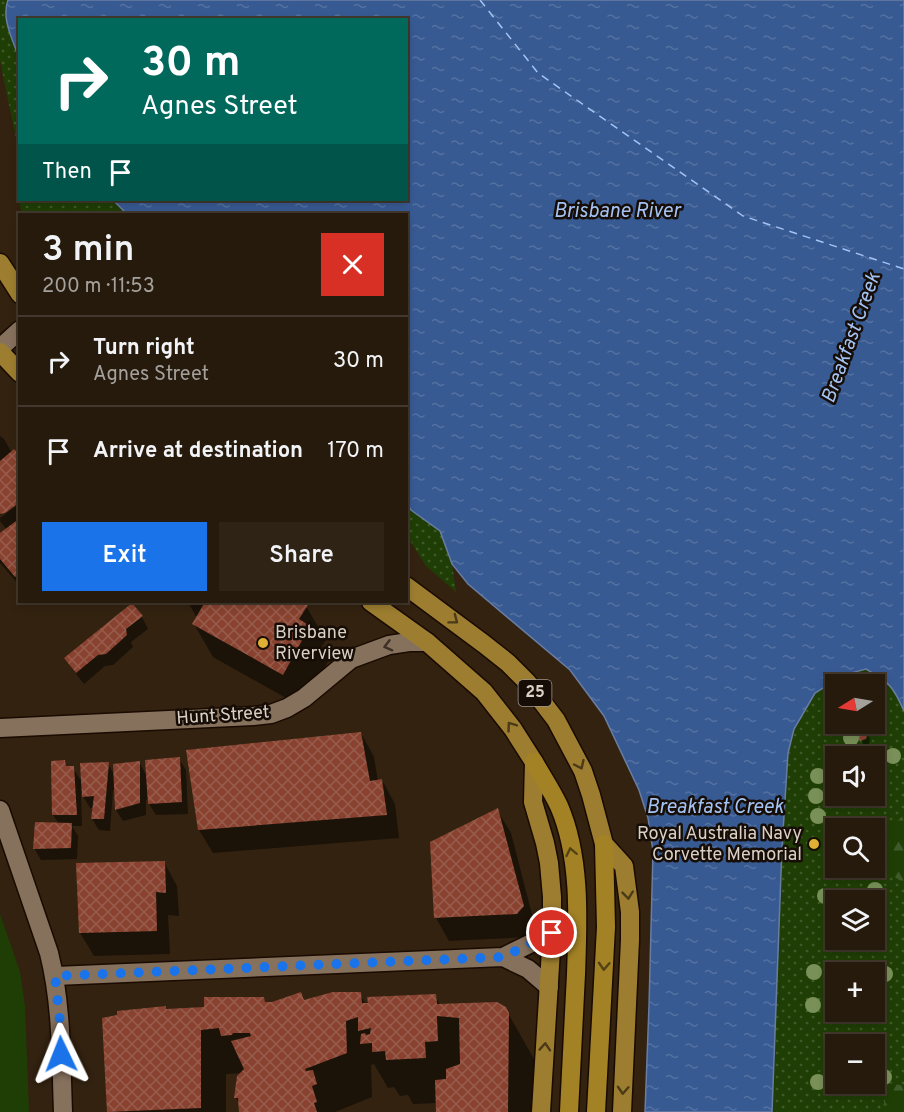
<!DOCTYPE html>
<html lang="en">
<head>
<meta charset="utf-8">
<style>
	body { margin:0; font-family:Overpass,sans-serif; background:#2e2315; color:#f1f3f6; height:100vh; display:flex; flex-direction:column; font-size:22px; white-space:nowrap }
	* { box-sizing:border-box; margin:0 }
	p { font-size:20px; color:#a4a19d }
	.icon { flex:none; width:33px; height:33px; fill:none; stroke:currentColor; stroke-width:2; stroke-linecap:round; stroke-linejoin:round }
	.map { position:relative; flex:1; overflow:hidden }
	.side { position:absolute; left:18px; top:213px; width:390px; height:390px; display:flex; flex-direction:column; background:#261a0c; border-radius:0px; box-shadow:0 3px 9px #0003,0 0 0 2px #42382d }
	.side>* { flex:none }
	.top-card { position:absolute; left:18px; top:18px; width:390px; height:183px; border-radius:0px; box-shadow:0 3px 9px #0003,0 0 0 2px #42382d; background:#00695c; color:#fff; overflow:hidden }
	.needle { width:39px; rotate:259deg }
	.fabs { position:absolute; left:825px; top:674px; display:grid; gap:12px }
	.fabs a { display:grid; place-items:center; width:60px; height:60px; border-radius:0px; background:#261a0c; box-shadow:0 3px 9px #0003,0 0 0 2px #42382d; font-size:30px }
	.pin { position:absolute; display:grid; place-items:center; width:51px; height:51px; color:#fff; margin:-26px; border:3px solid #fff; border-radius:50%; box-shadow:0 2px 6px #0007 }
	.me { position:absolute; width:66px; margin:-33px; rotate:358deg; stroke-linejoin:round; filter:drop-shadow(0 0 4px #0008) }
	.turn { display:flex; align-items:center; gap:21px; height:126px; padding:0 24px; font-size:27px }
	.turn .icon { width:78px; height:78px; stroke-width:2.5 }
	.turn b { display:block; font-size:42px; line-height:51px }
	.then { display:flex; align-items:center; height:57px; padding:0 24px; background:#0003; gap:12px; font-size:22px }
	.round { display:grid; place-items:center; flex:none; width:63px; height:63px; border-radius:0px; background:#2e2315 }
	.overview { display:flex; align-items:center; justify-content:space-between; height:102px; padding:0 24px }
	h1 { font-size:36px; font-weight:600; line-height:45px }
	.primary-button { display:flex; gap:12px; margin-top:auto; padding:12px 24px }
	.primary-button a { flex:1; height:69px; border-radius:0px; background:#1a73e8; color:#fff; font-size:24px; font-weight:600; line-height:69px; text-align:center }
	.primary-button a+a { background:#2e2315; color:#f1f3f6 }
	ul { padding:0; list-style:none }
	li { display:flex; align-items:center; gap:18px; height:90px; padding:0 24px; border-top:2px solid #42382d }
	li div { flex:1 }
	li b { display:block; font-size:22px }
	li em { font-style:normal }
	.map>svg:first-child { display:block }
</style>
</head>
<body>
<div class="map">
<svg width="904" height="1112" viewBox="0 0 904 1112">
	<defs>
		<pattern id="grass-dots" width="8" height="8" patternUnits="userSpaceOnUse" patternTransform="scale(1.5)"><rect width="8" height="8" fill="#1f3e05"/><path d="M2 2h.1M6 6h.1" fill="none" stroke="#3f5928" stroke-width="1.8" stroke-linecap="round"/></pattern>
		<pattern id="forest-firs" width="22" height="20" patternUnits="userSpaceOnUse" patternTransform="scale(1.5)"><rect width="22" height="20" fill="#1f3e05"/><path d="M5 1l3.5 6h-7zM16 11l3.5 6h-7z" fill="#3f5928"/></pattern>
		<pattern id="water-ripples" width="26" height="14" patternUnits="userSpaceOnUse" patternTransform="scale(1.5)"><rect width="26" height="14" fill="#385a93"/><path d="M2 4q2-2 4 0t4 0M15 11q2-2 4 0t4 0" fill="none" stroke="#5471a1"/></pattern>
		<pattern id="building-cross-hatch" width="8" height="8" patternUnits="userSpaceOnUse" patternTransform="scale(1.5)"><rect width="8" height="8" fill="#88422f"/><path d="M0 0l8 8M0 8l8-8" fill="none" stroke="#985c4c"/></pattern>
	</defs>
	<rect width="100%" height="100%" fill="#332210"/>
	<path fill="url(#grass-dots)" fill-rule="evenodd" d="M0,0H8L5,8L6,18L19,58L20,200H113L127,214H22L19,200L17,143L0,61Z
		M406,503L411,510L440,531L452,564L456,592L426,566L407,536Z
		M866,669C890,684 893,686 904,711V1112H772L782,847L788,753L794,729L815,693L844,675ZM836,684H874V723H836ZM836,756H874V795H836ZM836,828H874V867H836ZM836,900H874V939H836ZM836,972H874V1011H836ZM836,1044H874V1083H836Z"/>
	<path fill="url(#forest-firs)" d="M904,814V881L902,882L875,863L874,837L888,832Z
		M891,1083L904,1086V1112H886L883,1106Z"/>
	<path fill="#1f3e05" d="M0,914L20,972L25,1006L29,1112H0Z"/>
	<path fill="url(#water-ripples)" stroke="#697da2" stroke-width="1.5" d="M8,0H904V711C893,686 890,683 866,669L844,675L815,693L794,729L788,753L782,847L772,1112H645L649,1006L653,851L648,818L639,790L604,716L570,670L468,584L452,564L440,531L411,510L407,503L406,214H127L113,200H406V20H20L19,58C13,40 1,19 8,0Z"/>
	<path fill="#0007" d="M0,436L4,439L12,453L20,500L0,515Z
		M20,503V586L0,563V535L7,530L0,521V518Z
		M188,602H298L306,606L326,640L321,648L329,660L302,707L213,657L194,624L197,618Z
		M132,605L142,617L148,629L131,642L133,647L113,665L105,666L84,684L73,670L66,658Z
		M361,733L374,757L378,781L382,780L395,804L399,838L213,853L199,830Z
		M867,734L870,739L869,744L864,745L858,736Z
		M179,759L186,770L188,814L156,815L146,799V815L123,821L116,810L115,790H113L110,831L99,830L92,819L94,808H90L81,793L82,826H72L78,836L77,859L41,860L34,848L59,824L53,815L64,762L68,768H73L83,784L108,764L115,776L140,763L147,777Z
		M497,810L511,833L536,930L530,937L449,941L436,918Z
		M164,862L177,886L179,916L168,915L170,954L94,956L80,933Z
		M360,993L366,1005L435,996L441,1006L505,1008L534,1059V1112H437V1103L413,1104L408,1095L400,1096L394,1087L388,1088L374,1064L371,1065L372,1097L335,1112H240V1104L236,1098L243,1073L226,1074V1112H109L103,1019L167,1011L206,1008L263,999L266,1004L305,1002Z"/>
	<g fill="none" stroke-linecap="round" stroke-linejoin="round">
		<path stroke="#a4c3f5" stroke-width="1.5" stroke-dasharray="8 6" stroke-linecap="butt" d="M480,0L538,73L743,216L904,269"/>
	</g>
	<path fill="url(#building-cross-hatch)" d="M14,449L20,455V502L5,513L0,514V461Z
		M20,518V574L15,577L0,559V533Z
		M205,602H301L308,605L299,619L310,626L283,675L192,624Z
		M132,603L143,616L126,629L127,635L106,654L98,655L76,673L64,658Z
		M864,728L868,733L866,739L860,741L856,736L857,729Z
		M361,732L370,781L382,779L387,815L198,830L186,750Z
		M180,757L182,802L148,804L145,760Z
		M65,760L66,766H74L77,815H52L51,761Z
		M140,761V803L115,810L113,764Z
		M109,762L104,819H91L94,796L82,797L80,763Z
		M498,808L524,906L517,914L434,918L430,842Z
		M35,822L72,823L71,848L33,849Z
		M165,861L166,893L156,892L157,931L79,933L76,863Z
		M301,992L304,1000L333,992H361L362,1003H368L367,997L436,994L437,1004L497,1002L506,1007L509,1013L508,1112H436L435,1080L446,1079V1069L460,1064L459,1018L437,1016L438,1041L425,1042L426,1058L386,1060L385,1051L372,1052V1043L360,1044L361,1034L365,1033L366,1035L370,1034L371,1028L358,1031V1017L346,1021L347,1053L305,1069L306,1071L313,1070L317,1084L312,1086L317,1102L314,1103L317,1112H239L238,1098H234L237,1076L244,1069L231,1041L251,1036L250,1033H233L232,1035L221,1036L219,1028L201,1030V1108L107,1112L102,1018L117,1015V1011L166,1006V1009L204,1007V997H264L265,1002H272Z"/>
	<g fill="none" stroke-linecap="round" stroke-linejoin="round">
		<g stroke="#1a0b00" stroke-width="21">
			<path id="minor" d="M0,728L253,716L271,714L287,708L304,698L351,659L389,645L409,642H427
				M503,957L528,969L549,987
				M55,976L503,957L552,933"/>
		</g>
		<g stroke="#1a0b00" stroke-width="21">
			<path id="tertiary" d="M0,348L20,330
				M0,810L49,953C62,1005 61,1059 63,1112"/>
		</g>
		<g stroke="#1a0b00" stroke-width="21">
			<path id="trunk" d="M0,263L20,294
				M0,352L20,373
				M406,586L484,644L508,663L527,682L556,720L583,771L591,795L604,844L624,866L630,912V940L622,1112
				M371,602L427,642L484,692L513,729L534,762L533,802L545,843L549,863L552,897V933L541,1112"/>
		</g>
		<g stroke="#1a0b00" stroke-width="21">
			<path id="motorway" d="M534,762C542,776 552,791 559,806C581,857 578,920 576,974C574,1020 571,1066 569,1112
				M596,1112L606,927L604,844"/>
		</g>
		<use href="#minor" stroke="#86715d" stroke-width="18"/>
		<use href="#tertiary" stroke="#86715d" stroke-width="18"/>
		<use href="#trunk" stroke="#9d7e30" stroke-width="18"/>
		<use href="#motorway" stroke="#a38225" stroke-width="18"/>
	</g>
	<g fill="#799158">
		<circle cx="851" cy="738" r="8"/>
		<circle cx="893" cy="756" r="8"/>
		<circle cx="818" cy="776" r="8"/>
		<circle cx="816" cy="796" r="8"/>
		<circle cx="818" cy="816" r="8"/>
		<circle cx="875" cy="890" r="8"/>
		<circle cx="825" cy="896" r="8"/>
		<circle cx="814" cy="972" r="8"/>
		<circle cx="885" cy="974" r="8"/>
		<circle cx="813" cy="1005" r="8"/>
		<circle cx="884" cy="1077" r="8"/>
		<circle cx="818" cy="1082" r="8"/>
	</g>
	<defs><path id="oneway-chevron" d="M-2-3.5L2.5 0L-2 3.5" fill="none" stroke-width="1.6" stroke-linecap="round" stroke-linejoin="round" transform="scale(1.5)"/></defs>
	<g stroke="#4b3a17">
		<use href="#oneway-chevron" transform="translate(454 620) rotate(37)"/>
		<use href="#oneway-chevron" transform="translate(511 726) rotate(-126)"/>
		<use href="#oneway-chevron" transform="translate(580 765) rotate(65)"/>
		<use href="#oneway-chevron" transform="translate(628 895) rotate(84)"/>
		<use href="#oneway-chevron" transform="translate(545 1047) rotate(-86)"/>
		<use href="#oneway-chevron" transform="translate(623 1090) rotate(93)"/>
	</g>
	<use stroke="#3d3024" href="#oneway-chevron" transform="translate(388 646) rotate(165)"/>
	<g stroke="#554214">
		<use href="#oneway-chevron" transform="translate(571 852) rotate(-102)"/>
		<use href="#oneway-chevron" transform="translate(604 966) rotate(93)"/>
	</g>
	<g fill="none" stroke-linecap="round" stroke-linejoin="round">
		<path stroke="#1a73e8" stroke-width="10" stroke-dasharray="0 18" d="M61,1054L60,1022L55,976L503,957L552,933"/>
	</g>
	<g fill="#e0b034" stroke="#150d06" stroke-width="2">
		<circle cx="263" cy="643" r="6"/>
		<circle cx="814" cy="844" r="6"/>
	</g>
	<g text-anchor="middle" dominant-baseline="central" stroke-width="5" stroke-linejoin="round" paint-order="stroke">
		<rect fill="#150d06" stroke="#a0968c" stroke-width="1.5" x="518.5" y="680" width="33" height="26" rx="4.5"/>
		<g font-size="16" font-weight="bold" fill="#dbd0c5">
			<text x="535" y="693">25</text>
		</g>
		<g font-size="18" fill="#dbd0c5" stroke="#150d06" text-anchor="start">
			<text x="275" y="633">Brisbane<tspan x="275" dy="21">Riverview</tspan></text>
			<text x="802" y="834" text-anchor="end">Royal Australia Navy<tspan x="802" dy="21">Corvette Memorial</tspan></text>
		</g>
		<g font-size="18" fill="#dbd0c5" stroke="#150d06">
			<text transform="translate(223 716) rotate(-4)">Hunt Street</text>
		</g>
		<g font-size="20" font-style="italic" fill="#a4c3f5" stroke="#150d06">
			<text x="617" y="212">Brisbane River</text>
			<text transform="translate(852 338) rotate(-70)">Breakfast Creek</text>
			<text x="715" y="808">Breakfast Creek</text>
		</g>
	</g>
</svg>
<div class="fabs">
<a><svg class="needle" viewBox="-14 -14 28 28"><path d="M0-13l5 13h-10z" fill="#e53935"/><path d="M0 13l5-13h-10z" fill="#a4a19d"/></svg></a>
<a><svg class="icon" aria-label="sound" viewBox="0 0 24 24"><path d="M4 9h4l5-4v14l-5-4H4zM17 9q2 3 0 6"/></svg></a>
<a><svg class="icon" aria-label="search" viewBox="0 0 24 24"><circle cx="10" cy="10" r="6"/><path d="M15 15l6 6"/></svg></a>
<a><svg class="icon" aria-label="layers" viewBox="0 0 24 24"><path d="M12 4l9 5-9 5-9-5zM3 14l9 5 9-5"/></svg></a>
<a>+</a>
<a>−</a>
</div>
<div class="pin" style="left:552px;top:933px;background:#d93025"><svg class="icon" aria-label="arrive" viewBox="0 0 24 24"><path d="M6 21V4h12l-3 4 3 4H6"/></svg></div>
<svg class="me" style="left:61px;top:1054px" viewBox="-20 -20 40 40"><path d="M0-17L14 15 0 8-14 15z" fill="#1a73e8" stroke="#fff" stroke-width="4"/></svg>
<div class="top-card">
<div class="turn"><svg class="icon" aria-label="right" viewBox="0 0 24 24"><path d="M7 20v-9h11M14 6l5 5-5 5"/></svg><div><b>30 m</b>Agnes Street</div></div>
<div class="then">Then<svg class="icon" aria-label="arrive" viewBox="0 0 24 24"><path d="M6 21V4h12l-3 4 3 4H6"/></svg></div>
</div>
<section class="side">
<div class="overview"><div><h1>3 min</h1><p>200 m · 11:53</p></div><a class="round" style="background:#d93025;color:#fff"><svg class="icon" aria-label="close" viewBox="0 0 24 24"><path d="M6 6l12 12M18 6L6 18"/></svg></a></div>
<ul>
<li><svg class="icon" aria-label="right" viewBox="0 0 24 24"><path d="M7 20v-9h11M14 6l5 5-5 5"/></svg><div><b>Turn right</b><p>Agnes Street</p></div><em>30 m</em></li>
<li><svg class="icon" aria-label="arrive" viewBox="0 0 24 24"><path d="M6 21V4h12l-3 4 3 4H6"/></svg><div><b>Arrive at destination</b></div><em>170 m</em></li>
</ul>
<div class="primary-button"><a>Exit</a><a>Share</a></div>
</section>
</div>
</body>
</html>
